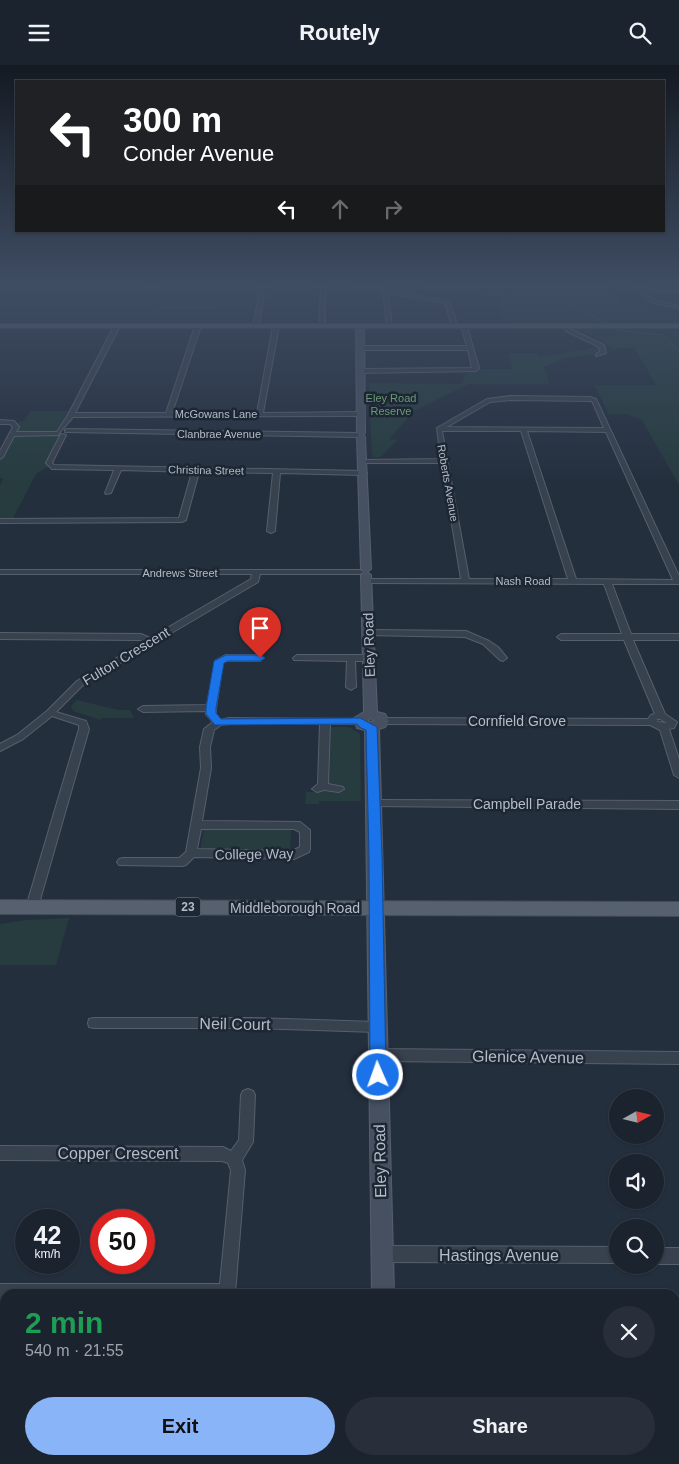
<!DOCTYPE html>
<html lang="en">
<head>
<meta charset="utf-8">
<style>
	body { margin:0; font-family:Helvetica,sans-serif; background:#282f3a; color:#f1f3f6; height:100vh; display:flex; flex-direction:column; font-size:19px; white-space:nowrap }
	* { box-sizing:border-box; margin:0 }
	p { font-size:16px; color:#a0a4aa }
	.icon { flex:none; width:28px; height:28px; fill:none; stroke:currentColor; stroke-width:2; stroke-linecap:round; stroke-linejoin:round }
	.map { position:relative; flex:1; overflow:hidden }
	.details { position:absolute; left:0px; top:1224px; width:680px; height:176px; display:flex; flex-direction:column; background:#1b232e; border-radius:15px 15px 0 0; box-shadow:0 1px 4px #0004,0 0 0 1px #39404a }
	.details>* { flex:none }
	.guide { position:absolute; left:15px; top:15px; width:650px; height:152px; border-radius:0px; box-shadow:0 1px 4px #0004,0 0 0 1px #39404a; background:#202124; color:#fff; overflow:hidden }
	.needle { width:32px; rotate:82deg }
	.buttons { position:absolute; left:609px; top:1024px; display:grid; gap:10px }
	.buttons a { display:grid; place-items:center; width:55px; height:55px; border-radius:50%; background:#1b232e; box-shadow:0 1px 4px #0004,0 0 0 1px #39404a; font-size:25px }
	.speed { position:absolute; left:15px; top:1144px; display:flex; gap:10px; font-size:25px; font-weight:700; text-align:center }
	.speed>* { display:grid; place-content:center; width:65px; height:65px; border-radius:50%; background:#1b232e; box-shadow:0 1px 4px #0004,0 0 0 1px #39404a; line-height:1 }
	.speed small { font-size:12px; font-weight:400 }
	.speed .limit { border:8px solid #d22; background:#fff; color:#111 }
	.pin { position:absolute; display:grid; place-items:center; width:42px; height:42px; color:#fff; margin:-51px -21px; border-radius:50% 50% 50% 0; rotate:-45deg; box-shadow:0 0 5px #0007 }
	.pin .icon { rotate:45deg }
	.me { position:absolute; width:55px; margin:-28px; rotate:358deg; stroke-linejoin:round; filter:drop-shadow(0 0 4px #0008) }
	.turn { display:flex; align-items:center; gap:18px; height:105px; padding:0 25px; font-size:22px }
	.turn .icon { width:65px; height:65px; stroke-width:2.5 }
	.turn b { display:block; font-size:35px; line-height:42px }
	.lanes { display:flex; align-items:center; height:48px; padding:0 25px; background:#0003; justify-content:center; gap:25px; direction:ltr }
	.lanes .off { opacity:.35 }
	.round { display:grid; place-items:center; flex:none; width:52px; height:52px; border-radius:26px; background:#282f3a }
	.summary { display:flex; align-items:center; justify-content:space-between; height:85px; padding:0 25px }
	h1 { font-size:30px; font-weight:700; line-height:38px; color:#1e9e55 }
	.button { display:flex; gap:10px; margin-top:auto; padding:10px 25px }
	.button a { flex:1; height:58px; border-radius:30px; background:#8ab4f8; color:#111; font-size:20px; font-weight:700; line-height:58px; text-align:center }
	.button a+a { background:#282f3a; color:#f1f3f6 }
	header { display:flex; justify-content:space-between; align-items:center; height:65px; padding:0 25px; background:#1b232e; font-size:22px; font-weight:700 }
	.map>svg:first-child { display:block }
</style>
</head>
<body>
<header><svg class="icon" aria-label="menu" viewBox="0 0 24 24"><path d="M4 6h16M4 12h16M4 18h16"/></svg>Routely<svg class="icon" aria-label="search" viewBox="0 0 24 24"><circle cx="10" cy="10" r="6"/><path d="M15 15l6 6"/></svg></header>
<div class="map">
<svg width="679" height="1399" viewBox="0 0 679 1399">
	<rect width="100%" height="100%" fill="#242f3e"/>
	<path fill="#263c3f" d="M142,220H186L185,221H160L158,229H138Z
		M406,220L611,221L624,241L679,252V259L505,258L497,236H500L498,232Z
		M162,234H219L216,245H158Z
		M679,263V420L642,355L627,349H609L594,320H656L634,282L612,284L600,274L573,264Z
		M600,282V285L590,290L566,293L544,302L550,319H469L414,346L389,374L397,375L381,392H372L369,318L461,319L466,308L482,304H511L512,300L508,288H537L539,292Z
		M31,346H70L58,369L59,378L50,401L36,409L12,455L0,456V420L3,414L0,413V392L15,366L14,358L24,356Z
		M77,635L118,645H130L134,653H101V655L73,646L71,641Z
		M330,662H349L360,669L361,736H319V739H305L306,727H329Z
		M204,763L291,764L290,786H200Z
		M69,853L56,900H0V859L27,855Z
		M0,1247H5V1395H42V1399H0Z"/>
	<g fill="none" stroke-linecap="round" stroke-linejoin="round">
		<path stroke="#394c67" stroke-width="1" d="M518,220L573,230L577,234L573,242L587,247L607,260
			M612,262L624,266L662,270L679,287"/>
		<g stroke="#565f6c" stroke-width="2">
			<path id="minor" d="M261,220H265L259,261L256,263L253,261Z
				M321,220H325V261L322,263L319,261Z
				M356,220H363L446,236L450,239L458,261L455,263L452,261L446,240L443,238L388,228L392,261L387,262L383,227Z
				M635,220H639L643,224L679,225V227H646L654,235L679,241V243L650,237Z
				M117,259L120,261L75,348H166L195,261L198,259L201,261L172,348H257L273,261L276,259L279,261L263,348L362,347L365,349L362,351L73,352L59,368V370L14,371L3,392L0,394V386L13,362L10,359H0V355L14,356L19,362L16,367H57L68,350L114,261Z
				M464,259L467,261L479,303L476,306L361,308L358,306L361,304L472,303L468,285H361L358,283L361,281H467L461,261Z
				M563,260H567L570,264L604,280L606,288L596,291V289L600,287L599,282L566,266Z
				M511,331L590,332L596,334L679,511V519H612L631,569H679V575H633L665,649L677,657L674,663L669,664L679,694V713L674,710L660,665L650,660L382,659L377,656L382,653L648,654L651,650L655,649L624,575H561L557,572L561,569H622L604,519L367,518L363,516L367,514H461L442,398H363L361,397V395L441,394L437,363L487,334ZM511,335L592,336L604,363L447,362L490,337ZM442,366H521L568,514H469ZM527,366L606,367L673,515L576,514ZM657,654H660L667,658L658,657Z
				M67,364L358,368L361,370L358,372L65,367V365Z
				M61,369L66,370L52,398L54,400L364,406L367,408L364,410L280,408L275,466L271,468L267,466L273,408L199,407L186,455L182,457L0,458V454L179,453L192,407L121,405L111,428L106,429L105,428L114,405L52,404L46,398Z
				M0,505H360L364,507L360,509H260L258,517L83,620L56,647L86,656L89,664L38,842L36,845L32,846L28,845L26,842L79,664V660L52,651L23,674L0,686V679L17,670L47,646L77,616L144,577L140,575L0,574V568L141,569L150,573L251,514L252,509H0Z
				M369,565L466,566L489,576L498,582L507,593L503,596L500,595L483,579L465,572L366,570L365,568Z
				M226,590H260L264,593L260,596H227L223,597L216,643V649L220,655L229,653L363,654L365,656L360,659H330L328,719L343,722L344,724L339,727L324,725L317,727L312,724L318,719L320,659H229L221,660L214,665L210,682L211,703L202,756L300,757L310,765V784L309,787L294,794L194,792L186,800L182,801L119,800L117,797L119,794L123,793H179L186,787L201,703L200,682L204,664L213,657L206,649V646L143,647L138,644L143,641L207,640L215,596ZM201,764H294L300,767V782L292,786L197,784Z
				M297,590H370L374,593L370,596H355L356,622L351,625L346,622L347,596L294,595L293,593Z
				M374,735L679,736V744L370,741L369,739Z
				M94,953H251L376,957L381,958L382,962L381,966L376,967L251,963H94L89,962L88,958L89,954Z
				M377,984L679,987V999L377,996L372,994L370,990L372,986Z
				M248,1024L253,1026L255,1030L253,1077L242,1095L245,1105L235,1229H5V1235H0V1219H220L231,1105L228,1098L222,1096L0,1095V1081L223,1082L231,1086L239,1075L241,1030L243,1026Z
				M381,1181L618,1182V1198L381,1197L376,1194L373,1189L376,1184Z
				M655,1183H679V1199H655Z
				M115,1395H133L132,1399H114Z
				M203,1395H221V1399H203Z"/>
		</g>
		<g stroke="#565f6c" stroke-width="2">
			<path id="secondary" d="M360,259L364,261L365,368L363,370L365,372L371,504L367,507L371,510L377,647L385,649L389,656L385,662L379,664L394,1229H372L365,665L357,663L354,653L364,647L361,510L365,507L361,504L357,372L359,370L357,368L356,261ZM371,653L375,656L368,657V655Z
				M374,1395H398V1399H374Z"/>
		</g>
		<g stroke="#414a57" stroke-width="2">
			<path id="primary" d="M0,259H679V263H0Z
				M0,835L679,837V851L0,849Z"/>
		</g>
		<use href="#minor" fill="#38414e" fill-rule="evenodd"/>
		<use href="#secondary" fill="#465061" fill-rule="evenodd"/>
		<use href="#primary" fill="#56606e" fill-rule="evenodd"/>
	</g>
	<linearGradient id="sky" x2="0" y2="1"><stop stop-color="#141a22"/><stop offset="0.53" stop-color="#3f4d63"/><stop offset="1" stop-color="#3f4d63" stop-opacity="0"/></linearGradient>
	<rect width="679" height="416" fill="url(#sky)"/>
	<path fill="#1a73e8" stroke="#114b97" d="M226,590H260L265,593L260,596H228L224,598L216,643V648L221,654L360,653L377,662L382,790L386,1010L383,1015L378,1017L372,1015L370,1010L369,790L366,665L361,663L357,659L215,660L206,649V643L214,596Z"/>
	<g text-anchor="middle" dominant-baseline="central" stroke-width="5" stroke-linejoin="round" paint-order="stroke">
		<g font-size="11" fill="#6b9a76" stroke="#1d2633">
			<text x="391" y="333">Eley Road<tspan x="391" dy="13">Reserve</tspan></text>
		</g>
		<g font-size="11" fill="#b4bcc9" stroke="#1d2633">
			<text x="216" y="349">McGowans Lane</text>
			<text x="219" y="369">Clanbrae Avenue</text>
			<text transform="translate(206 405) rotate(1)">Christina Street</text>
			<text transform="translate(448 418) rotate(80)">Roberts Avenue</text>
			<text x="180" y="508">Andrews Street</text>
			<text x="523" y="516">Nash Road</text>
		</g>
		<rect fill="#1d2633" stroke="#878f9c" stroke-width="1" x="175.5" y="832.5" width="25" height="19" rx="4"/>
		<g font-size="12" font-weight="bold" fill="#b4bcc9">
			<text x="188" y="842">23</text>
		</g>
		<g font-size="14" fill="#b4bcc9" stroke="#1d2633">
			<text transform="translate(369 580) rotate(-92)">Eley Road</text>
			<text transform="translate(126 591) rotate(-31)">Fulton Crescent</text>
			<text x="517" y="656">Cornfield Grove</text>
			<text x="527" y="739">Campbell Parade</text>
			<text transform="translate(254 789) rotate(-1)">College Way</text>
			<text x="295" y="843">Middleborough Road</text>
		</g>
		<g font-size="16" fill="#b4bcc9" stroke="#1d2633">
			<text transform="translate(235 959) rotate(1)">Neil Court</text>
			<text transform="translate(528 992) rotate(1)">Glenice Avenue</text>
			<text x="118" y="1088">Copper Crescent</text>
			<text transform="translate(380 1096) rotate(-91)">Eley Road</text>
			<text x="499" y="1190">Hastings Avenue</text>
		</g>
	</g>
</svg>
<div class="buttons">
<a><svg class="needle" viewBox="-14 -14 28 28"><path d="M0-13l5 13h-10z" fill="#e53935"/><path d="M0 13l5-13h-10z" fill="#a0a4aa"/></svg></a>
<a><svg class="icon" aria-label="sound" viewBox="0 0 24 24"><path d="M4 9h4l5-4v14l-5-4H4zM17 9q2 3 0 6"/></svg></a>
<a><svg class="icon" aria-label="search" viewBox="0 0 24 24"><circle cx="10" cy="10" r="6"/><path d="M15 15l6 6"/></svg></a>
</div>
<div class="speed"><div>42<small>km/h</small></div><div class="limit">50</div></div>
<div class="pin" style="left:260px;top:593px;background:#d93025"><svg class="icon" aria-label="arrive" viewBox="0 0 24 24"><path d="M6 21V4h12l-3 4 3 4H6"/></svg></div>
<svg class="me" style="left:378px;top:1010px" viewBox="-20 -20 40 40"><circle r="17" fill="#1a73e8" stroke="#fff" stroke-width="3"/><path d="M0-11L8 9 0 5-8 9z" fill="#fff"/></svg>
<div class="guide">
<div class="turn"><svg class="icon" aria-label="left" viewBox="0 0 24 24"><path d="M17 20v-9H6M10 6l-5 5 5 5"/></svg><div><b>300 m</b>Conder Avenue</div></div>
<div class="lanes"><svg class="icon" aria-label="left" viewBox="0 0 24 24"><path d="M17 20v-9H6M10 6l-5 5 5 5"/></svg><svg class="icon off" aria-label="ahead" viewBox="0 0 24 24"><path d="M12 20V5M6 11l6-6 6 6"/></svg><svg class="icon off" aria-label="right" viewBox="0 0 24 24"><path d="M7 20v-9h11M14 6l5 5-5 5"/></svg></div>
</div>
<section class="details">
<div class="summary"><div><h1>2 min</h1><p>540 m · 21:55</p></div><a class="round"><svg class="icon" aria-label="close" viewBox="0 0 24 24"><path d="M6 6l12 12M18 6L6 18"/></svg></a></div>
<div class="button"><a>Exit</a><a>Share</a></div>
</section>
</div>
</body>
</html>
